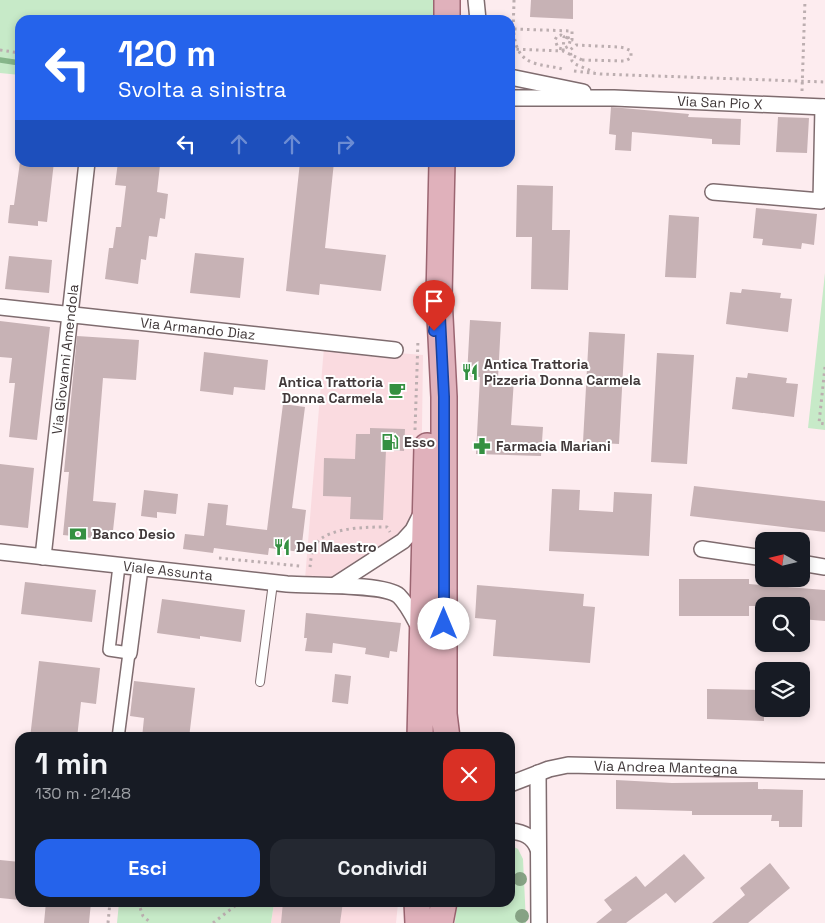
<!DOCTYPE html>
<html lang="it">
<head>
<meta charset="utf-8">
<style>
	body { margin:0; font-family:"Space Grotesk",sans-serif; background:#242831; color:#f1f3f6; height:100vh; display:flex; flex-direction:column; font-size:19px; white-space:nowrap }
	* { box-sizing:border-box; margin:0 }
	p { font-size:16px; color:#9ea1a6 }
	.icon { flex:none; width:28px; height:28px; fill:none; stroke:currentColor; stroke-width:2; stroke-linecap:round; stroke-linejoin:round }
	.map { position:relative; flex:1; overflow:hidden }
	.panel { position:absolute; left:15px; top:732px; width:500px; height:175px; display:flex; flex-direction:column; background:#171b24; border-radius:15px; box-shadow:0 2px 8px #0003 }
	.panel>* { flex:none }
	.top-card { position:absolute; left:15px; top:15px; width:500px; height:152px; border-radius:15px; box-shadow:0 2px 8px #0003; background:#2563eb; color:#fff; overflow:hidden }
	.needle { width:32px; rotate:278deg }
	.tools { position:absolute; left:755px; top:532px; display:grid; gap:10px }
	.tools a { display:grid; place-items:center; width:55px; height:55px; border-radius:10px; background:#171b24; box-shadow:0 2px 8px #0003; font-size:25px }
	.pin { position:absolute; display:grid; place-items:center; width:42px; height:42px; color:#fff; margin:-51px -21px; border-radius:50% 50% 50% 0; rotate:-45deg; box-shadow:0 0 5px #0007 }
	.pin .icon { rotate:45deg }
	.me { position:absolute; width:55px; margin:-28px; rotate:0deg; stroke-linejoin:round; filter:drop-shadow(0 0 4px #0008) }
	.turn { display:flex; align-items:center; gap:18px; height:105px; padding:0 20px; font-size:22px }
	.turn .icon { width:65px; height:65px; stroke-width:2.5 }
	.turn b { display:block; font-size:35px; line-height:42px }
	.lanes { display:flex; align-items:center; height:48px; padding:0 20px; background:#0003; justify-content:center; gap:25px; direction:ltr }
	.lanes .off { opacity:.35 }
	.round { display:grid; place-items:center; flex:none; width:52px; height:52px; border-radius:15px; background:#242831 }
	.summary { display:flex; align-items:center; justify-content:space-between; height:85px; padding:0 20px }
	h1 { font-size:30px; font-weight:700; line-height:38px }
	.cta { display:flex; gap:10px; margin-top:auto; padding:10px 20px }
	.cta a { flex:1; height:58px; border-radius:15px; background:#2563eb; color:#fff; font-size:20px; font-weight:700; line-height:58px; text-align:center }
	.cta a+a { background:#242831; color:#f1f3f6 }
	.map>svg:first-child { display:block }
</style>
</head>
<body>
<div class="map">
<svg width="825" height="923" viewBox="0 0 825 923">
	<rect width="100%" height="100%" fill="#fdecef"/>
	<path fill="#fadbe0" d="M324,347L423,355L421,501L410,528L332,579H305Z
		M274,903H398L396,923H271Z"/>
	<path fill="#c7eac8" d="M0,0H434L433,20H20V75L0,73Z
		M825,273V430L808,428Z
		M510,845L518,849L523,859L526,923H455L456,910L459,903L510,902Z
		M119,903V902L274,903L271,923H117Z"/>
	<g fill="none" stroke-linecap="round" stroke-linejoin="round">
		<path stroke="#87b68a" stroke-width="5.5" d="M0,60L20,63"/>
	</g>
	<path fill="#c7b2b5" d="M531,0H573V19L530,17Z
		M611,107L689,114L688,117L741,119L740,145L712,144V139L632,132L631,151L615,150L616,135L609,134Z
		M778,117L809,118L807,153L776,152Z
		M20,162H54L47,222L38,221V226L8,223L10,205H14Z
		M118,162H140L160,165L157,192L168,194L165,219L160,218L157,237L149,236L146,260L141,259L138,284L105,279L109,248H113L116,227H121L126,186L115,185Z
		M300,162H334L325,248L386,255L381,291L320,284L319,295L286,291Z
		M517,185L553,186L552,230H570L568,290L531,289L532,237H516Z
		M756,208L817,214L814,245L802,243L801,249L762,245L763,239L753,238Z
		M669,215L699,217L696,278L665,277Z
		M195,253L244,258L240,298L190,293Z
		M9,256L52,260L49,293L5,289Z
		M742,289L781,293L780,298L792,299L788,332L726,324L730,292L741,293Z
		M470,320L501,322L498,378L514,379L511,425L543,427L541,456L476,454L480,377L467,376Z
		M0,321L50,327L37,440L9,437L15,383H9L12,358L0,357Z
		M589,332L625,334L619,444L583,442Z
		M77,336L139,340L136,380L103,378L93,501L116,503L112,540L63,535L69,472H64Z
		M204,352L268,360L265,390L234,387L233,395L200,391Z
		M657,353L694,355L687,464L651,462Z
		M748,373L787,378L786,383L798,384L794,417L732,409L736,377L747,378Z
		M283,404L305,407L292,508L306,510L301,552L269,548L268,555L214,548L213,553L183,549L185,534L204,536L208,503L228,505L226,525L267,530Z
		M370,428L405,429L404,451L386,450L383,520L350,519L351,497L323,496L324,458L355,459L356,434H370Z
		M0,464L34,468L28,528L0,525Z
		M694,486L825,501V532L690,516Z
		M552,489L580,490L579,510L613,512L614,492L652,494L649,556L549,551Z
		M144,490L178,494L176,514L157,512V518L141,516Z
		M679,579H749V584L825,590V621L801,619V606H749V616H679Z
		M25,582L96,590L92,622L21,614Z
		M477,585L584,594L583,606L595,607L590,663L493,656L496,620L475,618Z
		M162,599L245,610L241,642L200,636V639L157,633Z
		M306,613L401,623L397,652L390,651L389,658L365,654L366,648L333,643L332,653L305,651L307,638H304Z
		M39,661L100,668L96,704L81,702L77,738H30Z
		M335,674L351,676L348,704L332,702Z
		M134,681L195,688L189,738H142L144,718L130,716Z
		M707,689L764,690V721L707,719Z
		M616,780L672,783L758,782V789L803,790L802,827H779V821H771L772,815H692V811L616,809Z
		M684,854L705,878L675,903L666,893L626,923H596L612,910L604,900L636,876L645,887Z
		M0,860L20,862V900L0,898Z
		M770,863L790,888L748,923H712L745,895L740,888Z
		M46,902H91L89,923H44Z
		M283,902H343L340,923H281Z"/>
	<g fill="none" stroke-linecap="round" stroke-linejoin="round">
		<g stroke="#7f6c6f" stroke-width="10">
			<path id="service" d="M260,682L273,583"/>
		</g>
		<g stroke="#7f6c6f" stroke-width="14">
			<path id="pedestrian" d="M118,738L129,653L109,650L119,566"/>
		</g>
		<g stroke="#7f6c6f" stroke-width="18">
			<g id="minor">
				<path d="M476,0L478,20"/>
				<path d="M510,77L583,92"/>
				<path id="s1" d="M510,98H614L825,107"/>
				<path d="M713,192L821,201L823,107"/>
				<path id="s2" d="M0,307L395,350"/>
				<path d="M702,549L764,558"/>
				<path id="s3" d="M0,552L287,584C310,586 384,583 399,596C408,605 414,618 420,629"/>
				<path id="s4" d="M43,557L87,162"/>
				<path d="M801,563L825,567"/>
				<path d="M335,585L403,541L413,530L422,512"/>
				<path d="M129,653L140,568"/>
				<path d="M538,773L539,923"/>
				<path id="s5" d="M510,784L549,769L568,765L825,771"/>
				<path d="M510,831C523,832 533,836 538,849"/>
			</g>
		</g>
		<g stroke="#9b6571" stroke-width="28">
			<path id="primary" d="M447,20V0
				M442,162L439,297L444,397V714L447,738
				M420,738L427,446
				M417,902L418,923
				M440,923L444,902"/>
		</g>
		<path stroke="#bcaeb0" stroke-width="3" stroke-dasharray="2.5 4" stroke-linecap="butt" d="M514,0C514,21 508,55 534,63C545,67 555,66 565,70
			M298,20L305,17L361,20
			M514,29L572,31V40L561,35L557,36L555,40L558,48L563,49L569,46L570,41
			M0,50L20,53
			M582,60L625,61L631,58V51L625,48L619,47L576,45L570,50L572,61L575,64L594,72
			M574,71L600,74L825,82
			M802,91L805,0
			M825,367L819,423L825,424
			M415,430L418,339
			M219,558L300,566
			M310,567C311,560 311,550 316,544C327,527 369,527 387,527L390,532
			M138,902L143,916L151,923
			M108,923L110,902
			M213,923L240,902"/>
		<use href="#service" stroke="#fff" stroke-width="8"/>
		<use href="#pedestrian" stroke="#fff" stroke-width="11"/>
		<use href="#minor" stroke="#fff" stroke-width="15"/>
		<use href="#primary" stroke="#e0b1bb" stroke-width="25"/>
		<path stroke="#bcaeb0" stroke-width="3" stroke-dasharray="2.5 4" stroke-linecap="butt" d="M510,49L563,51L582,60
			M563,51L564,37L567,35L570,41"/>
	</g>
	<g fill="#86a284">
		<circle cx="520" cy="879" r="7"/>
		<circle cx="522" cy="916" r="7"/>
	</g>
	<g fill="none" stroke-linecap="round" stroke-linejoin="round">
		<g stroke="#184099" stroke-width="12">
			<path id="route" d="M434,331L439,297L444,397V624"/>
		</g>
		<use href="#route" stroke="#2563eb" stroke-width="9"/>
	</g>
	<defs>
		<g id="restaurant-bare" transform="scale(1.35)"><path d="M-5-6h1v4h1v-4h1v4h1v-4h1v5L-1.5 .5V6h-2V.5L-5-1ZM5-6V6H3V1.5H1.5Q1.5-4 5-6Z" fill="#349041" stroke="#fff" stroke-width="2.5" paint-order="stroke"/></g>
		<g id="cafe-bare" transform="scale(1.35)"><path d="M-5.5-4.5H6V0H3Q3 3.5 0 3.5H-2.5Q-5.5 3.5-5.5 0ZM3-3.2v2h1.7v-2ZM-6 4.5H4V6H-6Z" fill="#349041" stroke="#fff" stroke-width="2.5" paint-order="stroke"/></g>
		<g id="fuel-bare" transform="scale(1.35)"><path d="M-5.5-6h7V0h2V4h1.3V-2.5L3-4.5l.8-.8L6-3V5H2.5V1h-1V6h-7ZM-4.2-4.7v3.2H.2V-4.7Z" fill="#349041" stroke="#fff" stroke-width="2.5" paint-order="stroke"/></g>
		<g id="pharmacy-bare" transform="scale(1.35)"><path d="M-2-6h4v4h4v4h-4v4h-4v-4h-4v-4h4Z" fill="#349041" stroke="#fff" stroke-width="2.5" paint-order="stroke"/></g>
		<g id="bank-bare" transform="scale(1.35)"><path d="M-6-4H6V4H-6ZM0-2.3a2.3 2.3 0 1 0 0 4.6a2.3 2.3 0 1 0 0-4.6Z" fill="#349041" stroke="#fff" stroke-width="2.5" paint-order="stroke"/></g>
	</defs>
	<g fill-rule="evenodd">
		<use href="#restaurant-bare" x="470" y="372"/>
		<use href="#cafe-bare" x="397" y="390"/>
		<use href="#fuel-bare" x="390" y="442"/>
		<use href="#pharmacy-bare" x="482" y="446"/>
		<use href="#bank-bare" x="78" y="534"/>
		<use href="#restaurant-bare" x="282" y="547"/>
	</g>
	<g text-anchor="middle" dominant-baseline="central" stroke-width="4" stroke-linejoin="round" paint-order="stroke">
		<g font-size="14" fill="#41393a" stroke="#fff">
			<text stroke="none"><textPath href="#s1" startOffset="210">Via San Pio X</textPath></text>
			<text stroke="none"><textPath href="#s2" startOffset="199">Via Armando Diaz</textPath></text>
			<text stroke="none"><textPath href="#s4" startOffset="199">Via Giovanni Amendola</textPath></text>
			<text stroke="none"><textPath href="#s3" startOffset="169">Viale Assunta</textPath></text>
			<text stroke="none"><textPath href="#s5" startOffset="159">Via Andrea Mantegna</textPath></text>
		</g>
		<g font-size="14" font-weight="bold" fill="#41393a" stroke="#fff" text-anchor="start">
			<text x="484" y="364">Antica Trattoria<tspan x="484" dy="16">Pizzeria Donna Carmela</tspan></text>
			<text x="383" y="382" text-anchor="end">Antica Trattoria<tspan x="383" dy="16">Donna Carmela</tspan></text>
			<text x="404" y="442">Esso</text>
			<text x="496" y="446">Farmacia Mariani</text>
			<text x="92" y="534">Banco Desio</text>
			<text x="296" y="547">Del Maestro</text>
		</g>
	</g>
</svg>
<div class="tools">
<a><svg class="needle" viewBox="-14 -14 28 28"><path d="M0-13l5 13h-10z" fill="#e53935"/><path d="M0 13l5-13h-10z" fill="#9ea1a6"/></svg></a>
<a><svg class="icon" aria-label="search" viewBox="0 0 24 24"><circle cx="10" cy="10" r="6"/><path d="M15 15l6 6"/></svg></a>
<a><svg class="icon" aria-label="layers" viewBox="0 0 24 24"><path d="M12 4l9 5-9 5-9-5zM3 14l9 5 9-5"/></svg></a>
</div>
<div class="pin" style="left:434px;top:331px;background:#d93025"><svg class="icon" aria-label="arrive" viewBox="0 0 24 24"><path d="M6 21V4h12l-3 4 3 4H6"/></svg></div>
<svg class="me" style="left:444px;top:624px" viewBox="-20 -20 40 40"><circle r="19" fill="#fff"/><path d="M0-13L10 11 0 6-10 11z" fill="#2563eb"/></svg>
<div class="top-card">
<div class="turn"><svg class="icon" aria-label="left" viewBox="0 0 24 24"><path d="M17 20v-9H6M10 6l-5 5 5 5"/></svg><div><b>120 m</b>Svolta a sinistra</div></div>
<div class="lanes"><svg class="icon" aria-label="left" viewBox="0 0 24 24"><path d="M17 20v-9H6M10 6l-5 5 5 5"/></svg><svg class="icon off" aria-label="ahead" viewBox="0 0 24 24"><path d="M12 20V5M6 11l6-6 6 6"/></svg><svg class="icon off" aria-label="ahead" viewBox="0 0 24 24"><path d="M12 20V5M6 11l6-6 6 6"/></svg><svg class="icon off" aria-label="right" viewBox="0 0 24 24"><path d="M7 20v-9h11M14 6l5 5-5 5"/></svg></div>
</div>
<section class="panel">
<div class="summary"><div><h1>1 min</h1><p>130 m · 21:48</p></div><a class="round" style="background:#d93025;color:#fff"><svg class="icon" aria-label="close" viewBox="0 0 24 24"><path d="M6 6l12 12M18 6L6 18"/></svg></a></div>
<div class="cta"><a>Esci</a><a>Condividi</a></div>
</section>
</div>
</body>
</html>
